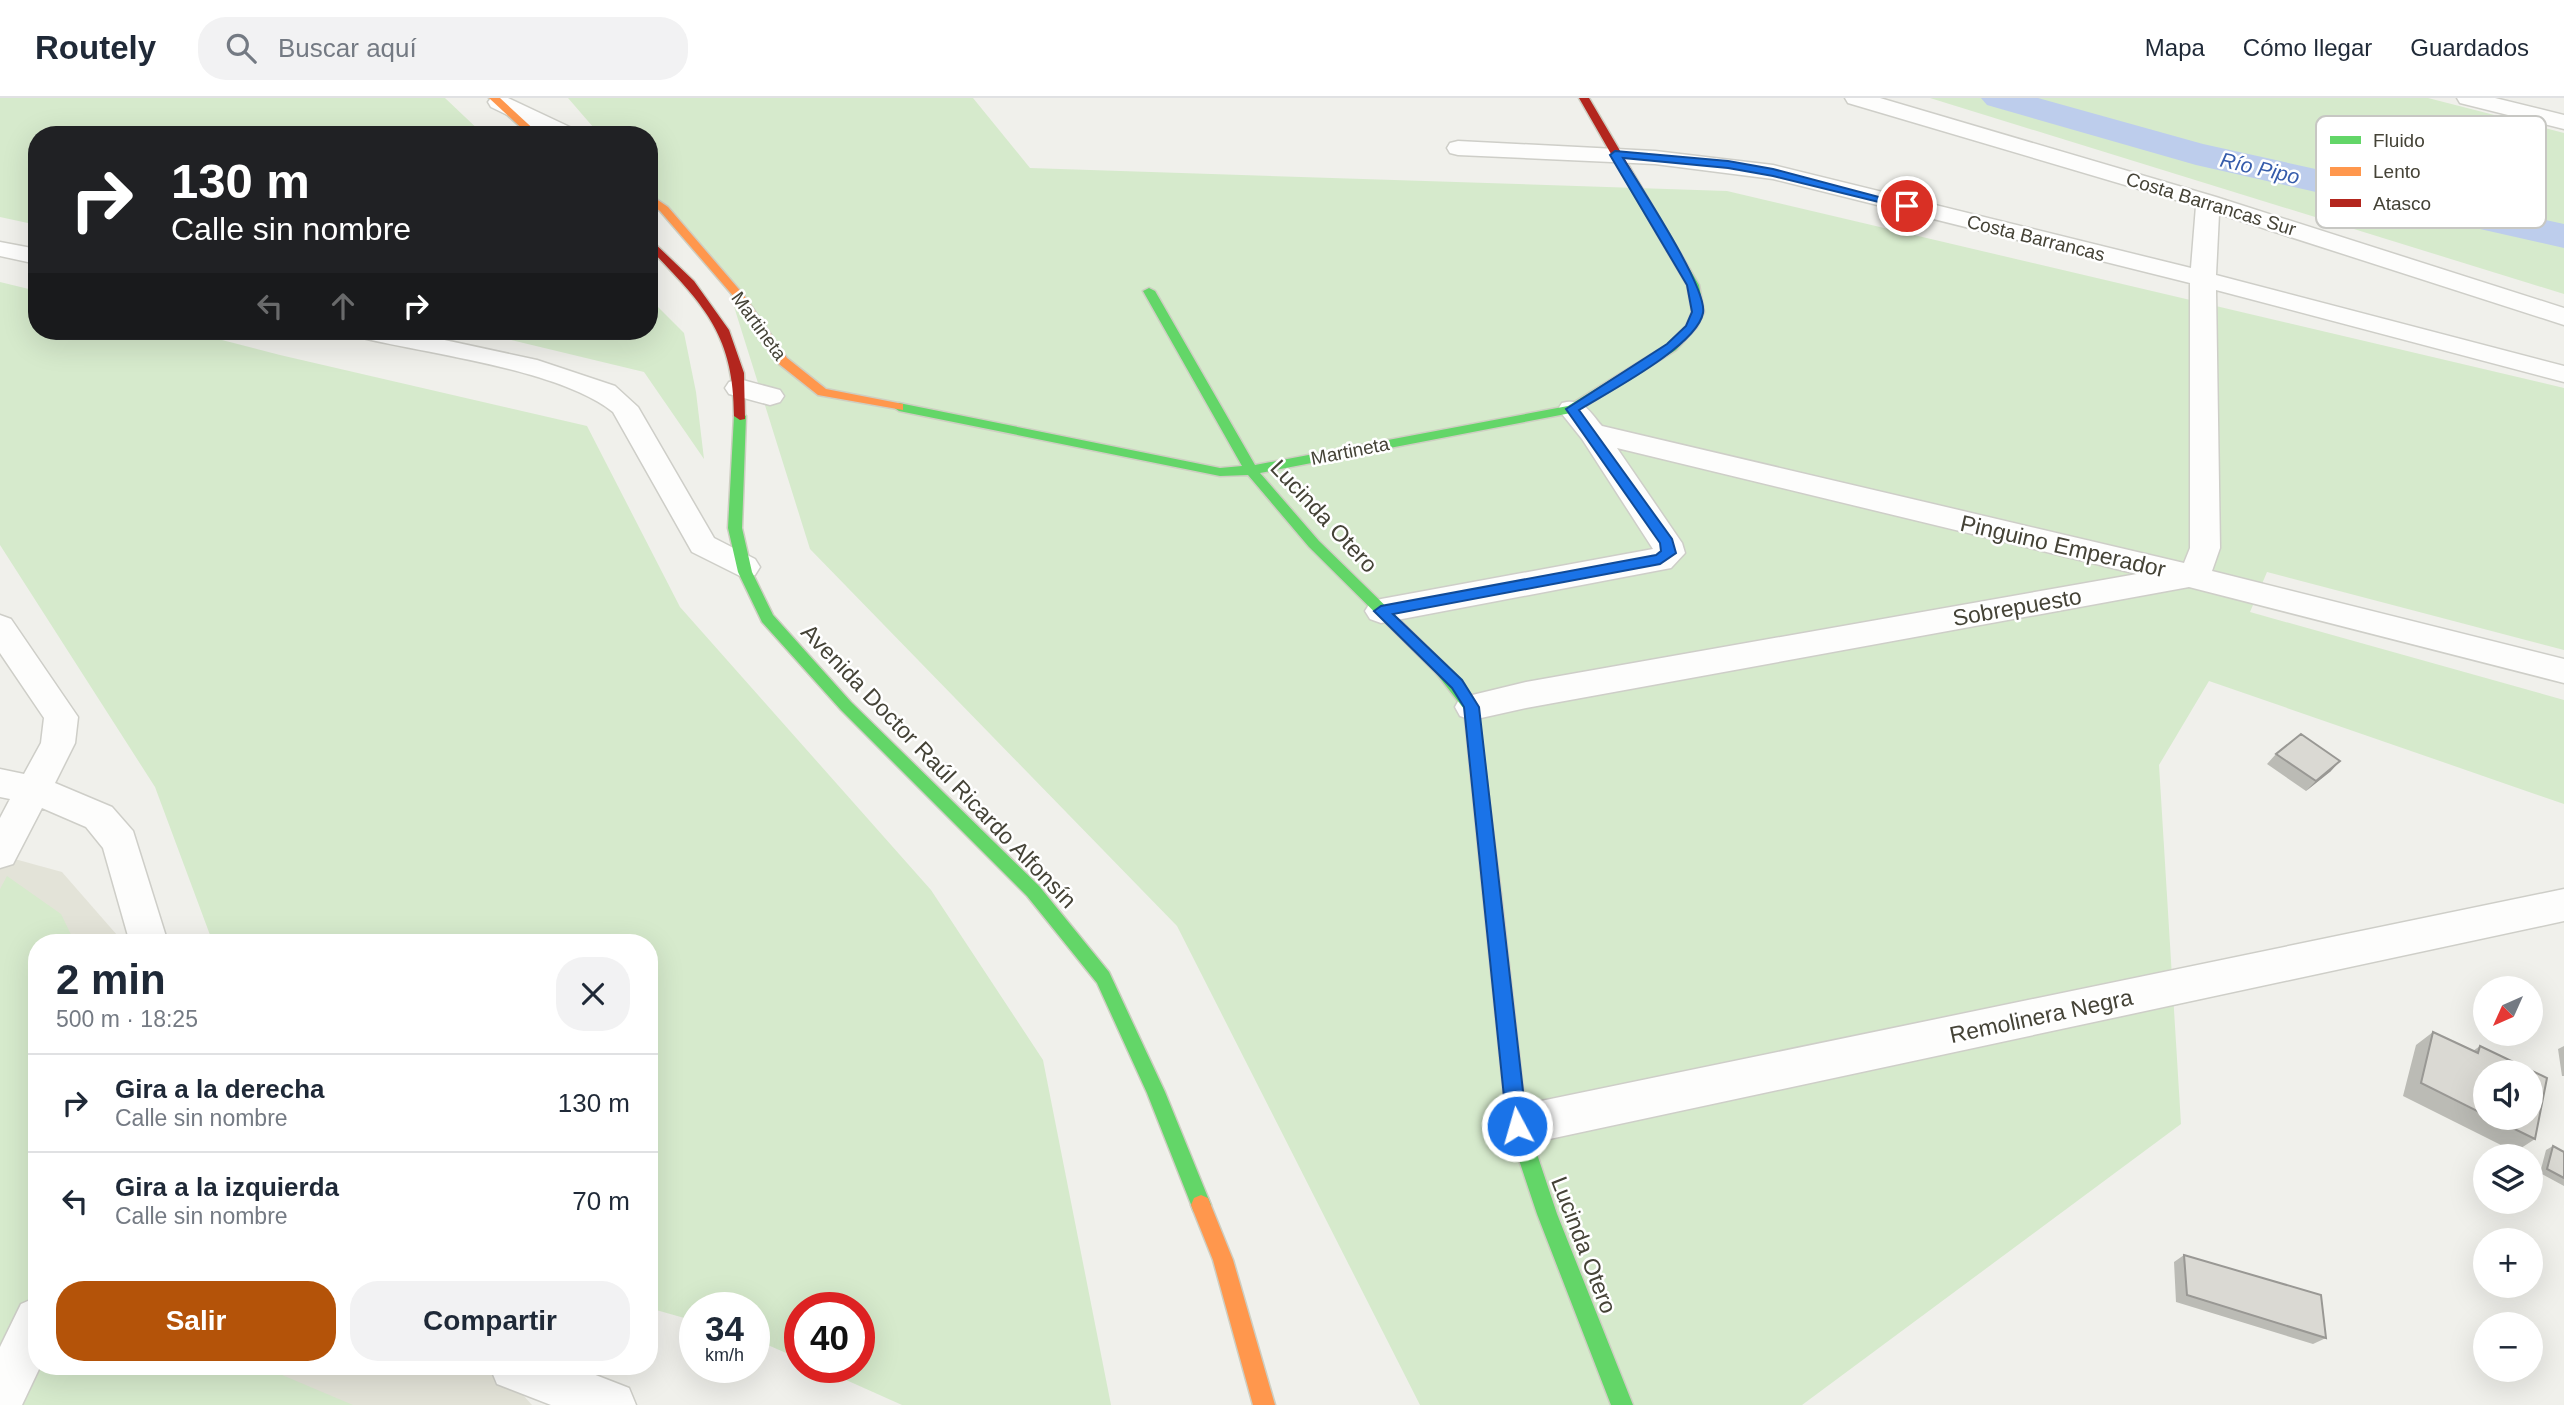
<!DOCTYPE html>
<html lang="es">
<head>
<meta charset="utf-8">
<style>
	body { margin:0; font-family:Arial,sans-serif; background:#f2f2f3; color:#1f2937; height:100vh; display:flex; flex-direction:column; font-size:26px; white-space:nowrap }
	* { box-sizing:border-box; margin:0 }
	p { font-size:23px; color:#747a83 }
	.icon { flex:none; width:38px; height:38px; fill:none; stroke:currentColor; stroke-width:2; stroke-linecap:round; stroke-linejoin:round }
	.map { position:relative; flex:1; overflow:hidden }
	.panel { position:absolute; left:28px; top:836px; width:630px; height:441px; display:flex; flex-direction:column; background:#fff; border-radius:28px; box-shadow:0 7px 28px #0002 }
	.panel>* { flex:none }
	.guide { position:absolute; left:28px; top:28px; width:630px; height:214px; border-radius:28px; box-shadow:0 7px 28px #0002; background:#202124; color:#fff; overflow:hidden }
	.needle { width:46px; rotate:225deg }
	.fabs { position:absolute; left:2473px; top:878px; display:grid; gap:14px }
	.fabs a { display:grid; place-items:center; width:70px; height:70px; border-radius:50%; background:#fff; box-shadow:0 7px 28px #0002; font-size:35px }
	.speed { position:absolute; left:679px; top:1194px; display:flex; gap:14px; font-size:35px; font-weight:700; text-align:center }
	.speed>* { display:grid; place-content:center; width:91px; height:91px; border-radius:50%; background:#fff; box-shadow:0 7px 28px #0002; line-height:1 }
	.speed small { font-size:18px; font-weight:400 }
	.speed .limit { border:10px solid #d22; background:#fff; color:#111 }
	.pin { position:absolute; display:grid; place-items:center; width:60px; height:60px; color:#fff; margin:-30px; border:4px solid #fff; border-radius:50%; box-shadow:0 2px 7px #0007 }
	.me { position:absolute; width:77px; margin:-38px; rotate:354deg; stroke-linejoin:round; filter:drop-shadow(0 0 5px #0008) }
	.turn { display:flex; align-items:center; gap:24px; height:147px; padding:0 28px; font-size:32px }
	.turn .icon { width:91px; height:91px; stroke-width:2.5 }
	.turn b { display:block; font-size:49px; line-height:60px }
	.lanes { display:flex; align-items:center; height:66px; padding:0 28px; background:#0003; justify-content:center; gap:35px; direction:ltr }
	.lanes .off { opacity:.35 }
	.round { display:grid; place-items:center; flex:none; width:74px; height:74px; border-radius:28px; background:#f2f2f3 }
	.overview { display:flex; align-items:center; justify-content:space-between; height:119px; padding:0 28px }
	h1 { font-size:42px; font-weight:700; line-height:52px }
	.cta { display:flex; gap:14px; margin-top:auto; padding:14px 28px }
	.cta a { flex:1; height:80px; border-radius:28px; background:#b45309; color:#fff; font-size:28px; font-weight:700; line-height:80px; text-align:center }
	.cta a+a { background:#f2f2f3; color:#1f2937 }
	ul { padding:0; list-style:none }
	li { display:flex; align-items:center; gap:21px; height:98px; padding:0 28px; border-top:2px solid #e0e1e3 }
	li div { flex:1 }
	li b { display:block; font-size:26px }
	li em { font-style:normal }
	header { display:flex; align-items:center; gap:42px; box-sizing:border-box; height:98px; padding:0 35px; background:#fff; border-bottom:2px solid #e0e1e3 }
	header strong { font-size:33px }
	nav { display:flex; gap:38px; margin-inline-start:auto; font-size:24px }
	.search { width:490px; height:63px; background:#f2f2f3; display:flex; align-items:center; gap:18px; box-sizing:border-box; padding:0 24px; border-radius:28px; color:#747a83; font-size:26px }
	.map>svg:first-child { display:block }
</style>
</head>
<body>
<header>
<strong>Routely</strong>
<div class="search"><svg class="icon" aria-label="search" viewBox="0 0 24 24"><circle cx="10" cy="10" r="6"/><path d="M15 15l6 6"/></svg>Buscar aquí</div>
<nav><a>Mapa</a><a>Cómo llegar</a><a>Guardados</a></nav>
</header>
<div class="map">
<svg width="2564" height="1307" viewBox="0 0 2564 1307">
	<rect width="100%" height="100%" fill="#f0f0eb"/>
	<path fill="#e3e3d8" d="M0,757L62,774L124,845H37V1269H498L532,1307H0Z"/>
	<path fill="#d6eacc" d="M0,0H445L484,37H37V127L0,119Z
		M568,0H973L1030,70L1727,93L2564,290V552L2267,474L2250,514L2564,602V706L2209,583L2159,667L2181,1026L1802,1307H1420L1177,828L810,451L726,183L649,94V37H600Z
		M1930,0H2428L2564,35V196Z
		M0,184L37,193V233H187L280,257L587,328L680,509L931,792L1043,962L1111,1307H902L817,1269H859V1209H800V1261L754,1241V1209H695V1223L649,1210V845H213L155,689L0,447Z
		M649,200L684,235L696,294L704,361L644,274L474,233H649Z
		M7,778L61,816L75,845H37V1269H273L275,1274L353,1307H0V791Z"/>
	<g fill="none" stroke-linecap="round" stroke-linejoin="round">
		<path fill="#bdcdec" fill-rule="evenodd" d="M1981,0H2038L2203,46L2564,126V150L2196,67L1987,7Z"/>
		<g stroke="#cecec8" stroke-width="3">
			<path id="street" d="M491,0H508L576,32L579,37H549L491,9L488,4Z
				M1845,0H1880L2216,99L2564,210V227L2219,116L2216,177L2564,268V284L2216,192L2220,450L2212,473L2564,561V585L2189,489L1526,610L1472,622L1460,618L1455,609L1460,600L1526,584L2137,476L1617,350L1682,445L1685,455L1671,470L1381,525L1370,521L1365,513L1370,505L1381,501L1653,451L1582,341L1558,311L1562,305C1583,299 1590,314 1602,328L2184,465L2190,450V185L1773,81L1655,66L1458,57L1450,55L1447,50L1450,45L1458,43L1655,53L1773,67L2191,170L2196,108L1848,5Z
				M2457,0H2495L2564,17V31L2460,5Z
				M0,144L37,151V166L0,158Z
				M354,233H403L537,262L615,288L638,309L714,440L755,461L760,469L755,477L744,480L692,454L613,314C559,271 428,256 358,239Z
				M739,281L780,292L784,298L780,304L770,307L729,296L725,290L729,284Z
				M0,517L11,521L78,619L75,645L55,685L112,709L133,733L168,845H130L103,750L86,729L42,710L13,766L0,770V720L10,701L0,699V671L24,676L41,645L44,620L0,555Z
				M2564,791V823L1517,1048L1502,1042L1496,1028L1502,1014L1517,1008Z
				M37,1199V1269H40L22,1307H0V1249L21,1206Z
				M490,1269H575L629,1290L636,1307H551L497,1286Z"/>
		</g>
		<g stroke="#cecec2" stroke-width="3">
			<path id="fast" d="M1663,133L1669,136L1699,187L1704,214L1697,229L1676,252L1576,314L1260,375L1319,443L1446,567L1477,605L1501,796L1498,801L1492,803L1486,801L1483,796L1464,611L1436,575L1309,449L1248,377L1220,378L899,313L893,309L899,305L1220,370L1242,368L1143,193L1149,190L1155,193L1255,367L1568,308L1668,246L1686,228L1692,214L1687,187L1657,136Z
				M740,314L746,318L742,430L752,474L773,517L851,604L1039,788L1109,874L1165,994L1211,1107L1208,1114L1201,1117L1194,1114L1147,995L1097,885L1027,798L841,612L762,524L738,474L728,430L734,318Z
				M1522,1032L1529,1035L1532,1041L1557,1116L1633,1307H1611L1537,1116L1512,1041L1515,1035Z"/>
		</g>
		<g stroke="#cecec2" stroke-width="3">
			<path id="slow" d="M489,0H500L540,37H529Z
				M649,96L668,109L743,196L787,260L826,291L903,306V312L818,297L779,266L735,200L660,113L649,105Z
				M1492,789L1498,791L1501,796L1527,1028L1532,1041L1529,1047L1522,1050L1515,1047L1507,1028L1483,796L1486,791Z
				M1201,1097L1208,1100L1233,1162L1275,1307H1253L1213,1162L1191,1107L1194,1100Z"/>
		</g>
		<g stroke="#cecec2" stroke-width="3">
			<path id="jam" d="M1579,0H1589L1669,136L1667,138L1657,136Z
				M649,140L694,183L729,232L744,275L745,321L740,322L734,318C734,236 703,206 649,150Z"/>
		</g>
		<use href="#street" fill="#fdfdfc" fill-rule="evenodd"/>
		<use href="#fast" fill="#63d668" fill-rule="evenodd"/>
		<use href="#slow" fill="#ff974d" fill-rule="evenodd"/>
		<use href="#jam" fill="#b3261e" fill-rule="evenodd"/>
	</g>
	<path fill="#bbbbb5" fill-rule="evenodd" d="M2276,656L2331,673L2306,693L2267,666Z
		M2433,934L2473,953L2480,948L2547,980L2535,1041L2515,1054L2403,998L2416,947ZM2485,975H2530V1020H2485Z
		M2564,948V978H2562L2558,951Z
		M2553,1048L2564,1054V1088L2540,1075L2546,1052Z
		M2184,1157L2326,1240L2313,1246L2176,1204L2174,1164Z"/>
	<path fill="#999894" d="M2340,663L2331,673L2306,693L2316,683Z"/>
	<path fill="#dad9d3" stroke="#999894" stroke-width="2" d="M2301,636L2340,663L2316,683L2276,656Z
		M2433,934L2478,955L2480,948L2547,980L2535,1041L2492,1020H2530V975H2485V1017L2421,985Z
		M2553,1048L2564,1054V1080L2547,1071Z
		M2184,1157L2321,1197L2326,1240L2187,1197Z"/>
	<path fill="#1a73e8" stroke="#114b97" stroke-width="2" d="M1615,53L1728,63L1773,71L1913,108L1907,111L1773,78L1728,70L1623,60C1639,87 1708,190 1703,215C1697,248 1608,294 1579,312L1672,441L1676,455L1660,466L1393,516L1462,582L1479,609L1527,1028L1524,1034L1517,1037L1510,1034L1507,1028L1464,609L1452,590L1374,513L1381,508L1656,457L1661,453L1660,445L1566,311L1667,246L1686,228L1692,214L1687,187L1610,57Z"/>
	<g text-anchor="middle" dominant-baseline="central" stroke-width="5" stroke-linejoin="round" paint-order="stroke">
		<g font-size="19" fill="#454337" stroke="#fff">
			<text transform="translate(2211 106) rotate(17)">Costa Barrancas Sur</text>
			<text transform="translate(2036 140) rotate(14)">Costa Barrancas</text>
			<text transform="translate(759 228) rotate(54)">Martineta</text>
			<text transform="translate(1350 353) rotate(-11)">Martineta</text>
		</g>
		<g font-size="21" font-style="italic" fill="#365cab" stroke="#fff">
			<text transform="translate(2260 70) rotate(13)">Río Pipo</text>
		</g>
		<g font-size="23" fill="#454337" stroke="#fff">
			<text transform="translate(1324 418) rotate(47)">Lucinda Otero</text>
			<text transform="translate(2063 448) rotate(13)">Pinguino Emperador</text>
			<text transform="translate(2017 509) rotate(-10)">Sobrepuesto</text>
			<text transform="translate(939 668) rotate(46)">Avenida Doctor Raúl Ricardo Alfonsín</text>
			<text transform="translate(2041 918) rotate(-12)">Remolinera Negra</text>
			<text transform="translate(1584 1147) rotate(69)">Lucinda Otero</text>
		</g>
	</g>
	<rect x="2316" y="18" width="230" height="112" rx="10" fill="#fff" stroke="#c7c7c3" stroke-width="2"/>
	<rect x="2330" y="38" width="31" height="8" fill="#63d668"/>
	<rect x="2330" y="69" width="31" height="9" fill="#ff974d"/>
	<rect x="2330" y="101" width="31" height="8" fill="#b3261e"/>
	<g font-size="19" fill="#454337">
		<text x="2373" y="49">Fluido</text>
		<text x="2373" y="80">Lento</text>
		<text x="2373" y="112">Atasco</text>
	</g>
</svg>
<div class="fabs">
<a><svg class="needle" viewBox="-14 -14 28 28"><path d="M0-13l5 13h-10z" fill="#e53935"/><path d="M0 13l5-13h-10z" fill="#747a83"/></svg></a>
<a><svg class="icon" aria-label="sound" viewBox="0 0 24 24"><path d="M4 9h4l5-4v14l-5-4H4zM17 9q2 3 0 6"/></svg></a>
<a><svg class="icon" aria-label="layers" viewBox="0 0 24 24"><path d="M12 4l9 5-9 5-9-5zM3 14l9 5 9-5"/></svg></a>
<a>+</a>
<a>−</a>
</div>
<div class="speed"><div>34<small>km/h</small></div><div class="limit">40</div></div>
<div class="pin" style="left:1907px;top:108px;background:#d93025"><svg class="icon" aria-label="arrive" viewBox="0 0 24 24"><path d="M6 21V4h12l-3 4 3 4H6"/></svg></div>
<svg class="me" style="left:1517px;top:1028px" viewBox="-20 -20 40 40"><circle r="17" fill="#1a73e8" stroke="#fff" stroke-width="3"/><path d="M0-11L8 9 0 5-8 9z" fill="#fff"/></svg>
<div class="guide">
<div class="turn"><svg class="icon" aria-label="right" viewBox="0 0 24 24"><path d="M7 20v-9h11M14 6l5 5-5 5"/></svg><div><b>130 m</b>Calle sin nombre</div></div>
<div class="lanes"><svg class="icon off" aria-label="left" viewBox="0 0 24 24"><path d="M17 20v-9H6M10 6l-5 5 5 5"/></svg><svg class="icon off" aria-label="ahead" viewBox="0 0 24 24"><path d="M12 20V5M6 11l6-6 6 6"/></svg><svg class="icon" aria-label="right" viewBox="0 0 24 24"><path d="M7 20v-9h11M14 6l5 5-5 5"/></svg></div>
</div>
<section class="panel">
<div class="overview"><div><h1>2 min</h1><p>500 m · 18:25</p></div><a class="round"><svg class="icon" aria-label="close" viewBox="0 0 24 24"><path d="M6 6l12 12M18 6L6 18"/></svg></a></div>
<ul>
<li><svg class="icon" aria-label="right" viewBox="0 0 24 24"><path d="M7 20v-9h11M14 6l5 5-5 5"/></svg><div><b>Gira a la derecha</b><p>Calle sin nombre</p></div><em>130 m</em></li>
<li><svg class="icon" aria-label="left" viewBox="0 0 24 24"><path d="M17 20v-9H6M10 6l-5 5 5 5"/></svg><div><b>Gira a la izquierda</b><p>Calle sin nombre</p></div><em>70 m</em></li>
</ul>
<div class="cta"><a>Salir</a><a>Compartir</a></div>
</section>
</div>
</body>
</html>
